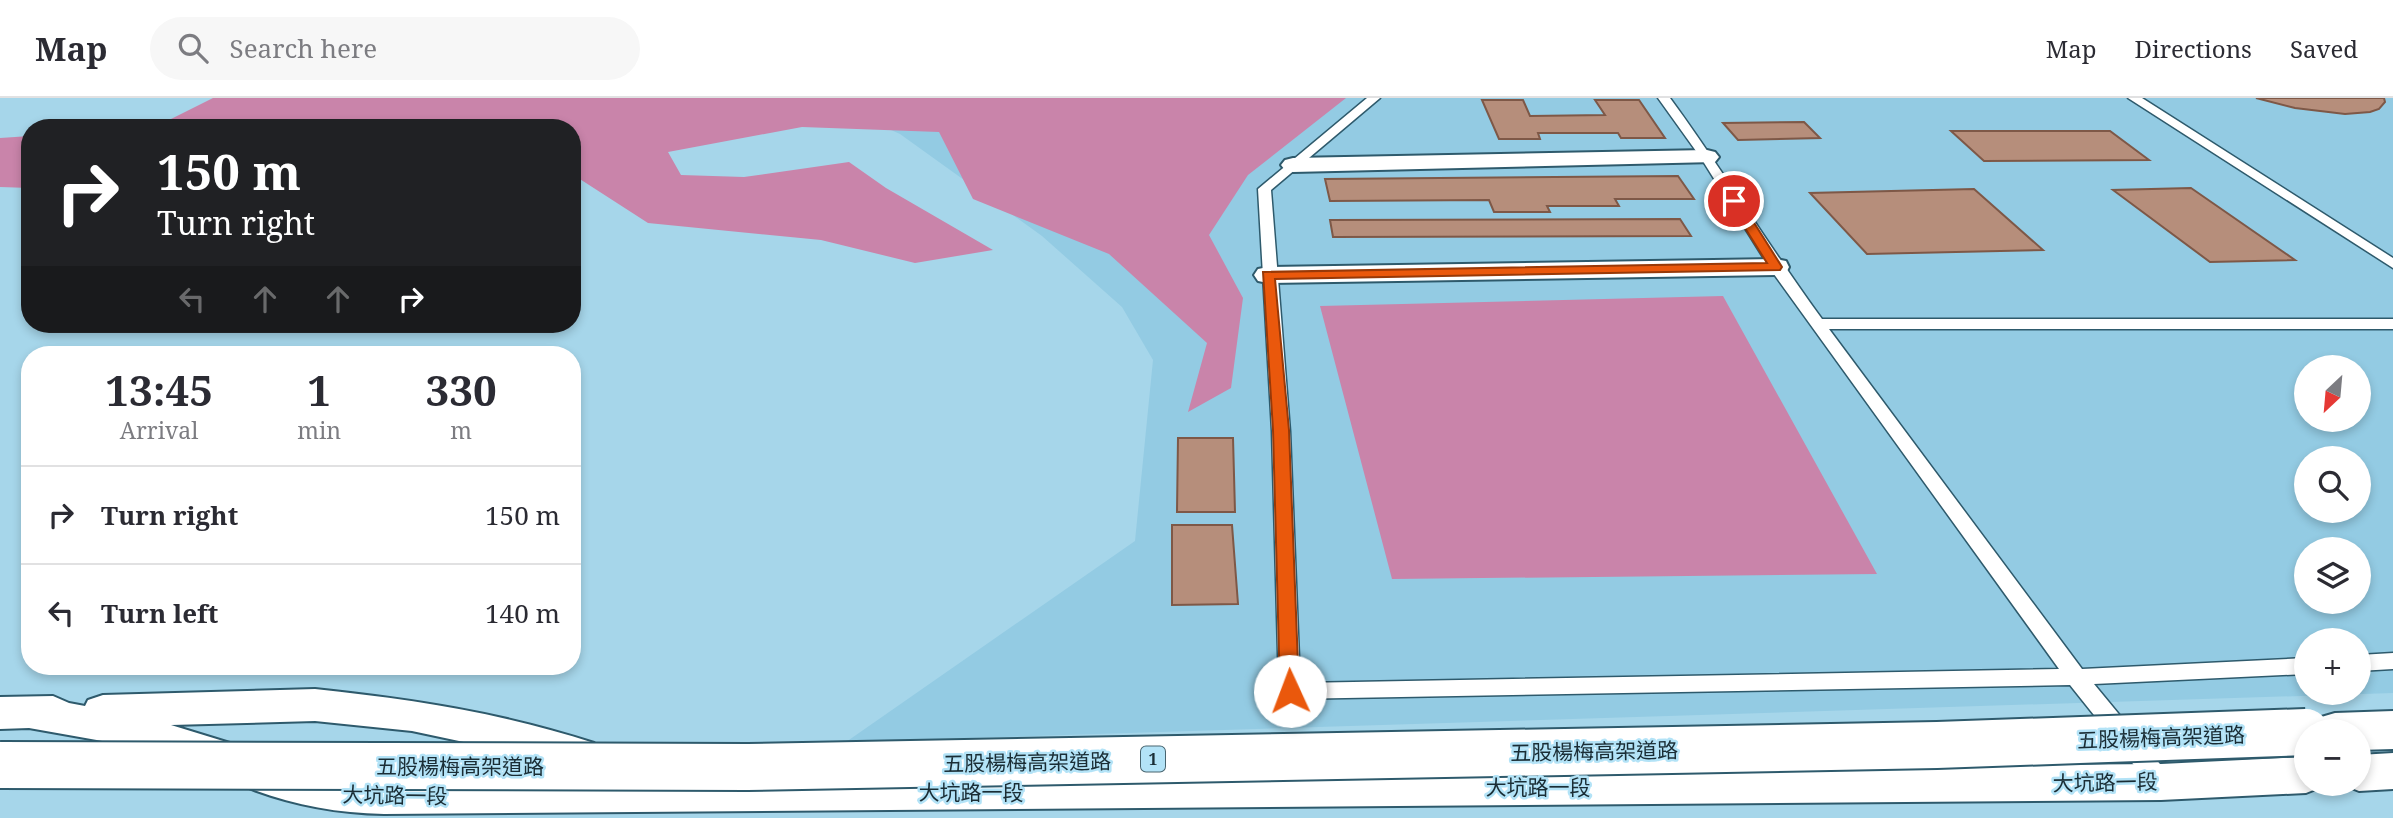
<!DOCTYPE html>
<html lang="en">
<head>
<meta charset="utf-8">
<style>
	body { margin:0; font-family:"Noto Serif","Noto Sans TC",serif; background:#f7f7f7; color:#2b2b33; height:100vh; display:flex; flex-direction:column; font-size:26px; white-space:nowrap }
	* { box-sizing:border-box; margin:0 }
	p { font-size:23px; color:#7c7c81 }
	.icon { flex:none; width:38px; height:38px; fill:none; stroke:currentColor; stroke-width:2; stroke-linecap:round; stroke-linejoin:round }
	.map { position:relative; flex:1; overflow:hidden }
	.side { position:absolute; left:21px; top:248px; width:560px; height:329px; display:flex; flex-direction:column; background:#fff; border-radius:28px; box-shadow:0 4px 10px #0003 }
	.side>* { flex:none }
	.guide { position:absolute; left:21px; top:21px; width:560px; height:214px; border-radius:28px; box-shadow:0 4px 10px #0003; background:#202124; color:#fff; overflow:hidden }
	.needle { width:46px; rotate:206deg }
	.buttons { position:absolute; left:2294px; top:257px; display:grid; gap:14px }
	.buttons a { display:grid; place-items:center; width:77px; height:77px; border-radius:50%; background:#fff; box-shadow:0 4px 10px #0003; font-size:35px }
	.pin { position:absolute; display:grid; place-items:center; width:60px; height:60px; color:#fff; margin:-30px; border:4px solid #fff; border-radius:50%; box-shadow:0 2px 7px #0007 }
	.me { position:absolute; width:77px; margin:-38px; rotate:358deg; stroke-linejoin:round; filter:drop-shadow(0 0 5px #0008) }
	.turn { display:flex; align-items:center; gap:24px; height:147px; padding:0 21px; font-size:32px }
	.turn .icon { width:91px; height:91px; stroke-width:2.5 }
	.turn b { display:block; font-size:49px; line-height:60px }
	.lanes { display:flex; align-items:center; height:66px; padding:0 21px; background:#0003; justify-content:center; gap:35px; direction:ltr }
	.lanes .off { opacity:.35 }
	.eta { display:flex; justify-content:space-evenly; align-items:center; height:119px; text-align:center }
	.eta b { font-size:42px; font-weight:700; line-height:49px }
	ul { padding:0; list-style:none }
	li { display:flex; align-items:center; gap:21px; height:98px; padding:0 21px; border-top:2px solid #e1e1e2 }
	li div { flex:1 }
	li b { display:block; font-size:26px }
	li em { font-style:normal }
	header { display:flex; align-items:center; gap:42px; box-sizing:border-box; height:98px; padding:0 35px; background:#fff; border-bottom:2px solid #e1e1e2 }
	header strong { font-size:33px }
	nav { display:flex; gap:38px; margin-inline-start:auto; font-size:24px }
	.search { width:490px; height:63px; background:#f7f7f7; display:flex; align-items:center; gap:18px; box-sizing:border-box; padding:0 24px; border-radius:38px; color:#7c7c81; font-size:26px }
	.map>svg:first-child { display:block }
</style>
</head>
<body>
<header>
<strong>Map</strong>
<div class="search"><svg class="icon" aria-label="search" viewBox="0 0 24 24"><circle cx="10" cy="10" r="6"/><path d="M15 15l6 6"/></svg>Search here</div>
<nav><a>Map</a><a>Directions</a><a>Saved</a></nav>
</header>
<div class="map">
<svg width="2393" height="720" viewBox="0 0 2393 720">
	<rect width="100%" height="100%" fill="#a6d6ea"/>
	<path fill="#93cbe3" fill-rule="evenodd" d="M820,0H2393V595L846,644L1135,443L1153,262L1122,209L1042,138L900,36ZM2306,270H2359V322H2306ZM2306,360H2359V413H2306ZM2306,452H2359V504H2306ZM2306,542H2359V595H2306Z"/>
	<path fill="#c984aa" d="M213,0H1346L1248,77L1209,137L1243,200L1231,290L1188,314L1207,245L1109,156L973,101L939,34L802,29L668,54L681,77L744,79L849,64L886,90L993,152L915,165L821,142L648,125L572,76V30H119L161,26Z
		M30,38V90L0,89V40Z
		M1723,198L1877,476L1392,481L1320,208Z"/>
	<path fill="#b68e7b" stroke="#7e5847" stroke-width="2" d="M2256,0H2384L2385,4L2379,11L2370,14L2345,16L2295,10Z
		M1482,2H1523L1530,18L1605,17L1595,2H1639L1665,40H1621L1618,35H1538L1540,41H1499Z
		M1804,24L1820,40L1738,42L1723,25Z
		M1951,33H2110L2149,62L1984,63Z
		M1678,78L1694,101H1615L1619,108H1547L1550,114H1494L1489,102L1330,103L1325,81Z
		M2191,90L2295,162L2210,164L2113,92Z
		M1974,91L2043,152L1867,156L1810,95Z
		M1680,121L1691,138L1333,139L1330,122Z
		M1178,340H1233L1235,414H1177Z
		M1172,427H1232L1238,506L1172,507Z"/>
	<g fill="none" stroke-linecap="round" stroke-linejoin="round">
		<g stroke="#2e5a6c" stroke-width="3">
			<path id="lane" d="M1367,0H1380L1271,92L1290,333L1300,585L2059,571L1771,172L1701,60L1658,0H1670C1723,72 1769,149 1822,221H2393V231H1829L2082,571L2306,560V576L2094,586L2169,677L2173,684L2169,691L2161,693L2153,691L2070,587L1290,601L1282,599L1279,593L1272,333L1258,91Z
				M2128,0H2142L2393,160V170Z
				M2393,555V571L2359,573V557Z"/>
		</g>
		<g stroke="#2e5a6c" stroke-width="4">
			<path id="street" d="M1707,52L1715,54L1719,59L1715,64L1293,74L1285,72L1281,67L1285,62L1293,60Z
				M1776,161L1786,163L1789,169L1786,175L1776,177L1268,185L1258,183L1254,177L1258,171L1268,169Z
				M315,591C410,601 503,615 594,645L600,657L594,669L579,674L506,653L412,633L315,623L171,627L233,646L240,658L233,670L218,675L136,649L29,630L0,631V599L53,598L69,605L85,608L88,602L103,597Z
				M2393,655V691L2359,693L2344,687L2359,686V657Z
				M261,659L322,676L406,680L2161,666L2306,659V686H2323L2321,689L2306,695L2161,702L384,716C335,715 292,707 246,689L239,677L246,665Z"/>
		</g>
		<g stroke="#2e5a6c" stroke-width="4">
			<path id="highway" d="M2393,613V651L2359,652V634H2311L2318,620L2335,615Z"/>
		</g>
		<use href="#lane" fill="#fff" fill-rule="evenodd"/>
		<use href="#street" fill="#fff" fill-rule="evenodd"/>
		<use href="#highway" fill="#fff" fill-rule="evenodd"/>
		<g stroke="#2e5a6c" stroke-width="50" stroke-linecap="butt">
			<path id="highway-bridge" d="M0,667L748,669L1937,647L2306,634"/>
		</g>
		<use href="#highway-bridge" stroke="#fff" stroke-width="46"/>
	</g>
	<path fill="#ea580c" stroke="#983908" stroke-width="2" d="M1730,101H1739L1782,169L1780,172L1275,181L1289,332L1299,593L1296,598L1290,600L1283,598L1280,593L1273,332L1263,174L1767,165L1728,103Z"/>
	<g text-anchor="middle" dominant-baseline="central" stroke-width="5" stroke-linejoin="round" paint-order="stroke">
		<rect fill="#b3e3f7" stroke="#48646f" stroke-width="2" x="1141" y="648.5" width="24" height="25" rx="5"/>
		<g font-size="16" font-weight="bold" fill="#1a2d35">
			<text x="1153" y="661">1</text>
		</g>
		<g font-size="21" fill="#1a2d35" stroke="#b3e3f7">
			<text transform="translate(2161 639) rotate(-2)">五股楊梅高架道路</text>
			<text transform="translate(1594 653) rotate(-1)">五股楊梅高架道路</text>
			<text transform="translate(1027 664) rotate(-1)">五股楊梅高架道路</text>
			<text x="460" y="668">五股楊梅高架道路</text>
			<text transform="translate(2105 684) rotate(-1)">大坑路一段</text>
			<text x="1538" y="689">大坑路一段</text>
			<text x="971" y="694">大坑路一段</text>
			<text transform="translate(395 697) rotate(1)">大坑路一段</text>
		</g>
	</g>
</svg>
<div class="buttons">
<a><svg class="needle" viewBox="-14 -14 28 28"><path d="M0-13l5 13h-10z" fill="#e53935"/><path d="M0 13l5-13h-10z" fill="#7c7c81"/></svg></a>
<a><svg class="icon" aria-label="search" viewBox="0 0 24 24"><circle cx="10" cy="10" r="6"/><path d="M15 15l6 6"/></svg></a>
<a><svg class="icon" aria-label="layers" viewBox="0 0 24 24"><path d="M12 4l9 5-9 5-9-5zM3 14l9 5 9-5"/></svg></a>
<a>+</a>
<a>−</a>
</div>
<div class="pin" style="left:1734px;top:103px;background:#d93025"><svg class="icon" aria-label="arrive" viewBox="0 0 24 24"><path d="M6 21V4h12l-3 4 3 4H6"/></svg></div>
<svg class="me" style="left:1290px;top:593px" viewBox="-20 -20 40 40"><circle r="19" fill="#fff"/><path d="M0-13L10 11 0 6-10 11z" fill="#ea580c"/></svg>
<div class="guide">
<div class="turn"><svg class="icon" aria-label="right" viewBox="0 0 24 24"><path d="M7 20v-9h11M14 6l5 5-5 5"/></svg><div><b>150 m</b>Turn right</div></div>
<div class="lanes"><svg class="icon off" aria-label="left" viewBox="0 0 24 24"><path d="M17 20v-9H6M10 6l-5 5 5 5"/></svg><svg class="icon off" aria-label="ahead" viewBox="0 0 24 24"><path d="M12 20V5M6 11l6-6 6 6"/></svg><svg class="icon off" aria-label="ahead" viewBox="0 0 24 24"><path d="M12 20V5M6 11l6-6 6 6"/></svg><svg class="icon" aria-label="right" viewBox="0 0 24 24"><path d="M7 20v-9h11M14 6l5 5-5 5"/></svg></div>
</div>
<section class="side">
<div class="eta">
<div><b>13:45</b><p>Arrival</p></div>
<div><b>1</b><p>min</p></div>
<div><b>330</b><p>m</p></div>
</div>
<ul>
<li><svg class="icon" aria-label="right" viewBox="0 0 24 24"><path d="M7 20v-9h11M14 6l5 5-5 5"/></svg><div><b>Turn right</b></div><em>150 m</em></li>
<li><svg class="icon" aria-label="left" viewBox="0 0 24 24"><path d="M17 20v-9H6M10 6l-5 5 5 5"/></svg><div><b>Turn left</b></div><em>140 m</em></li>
</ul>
</section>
</div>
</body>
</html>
